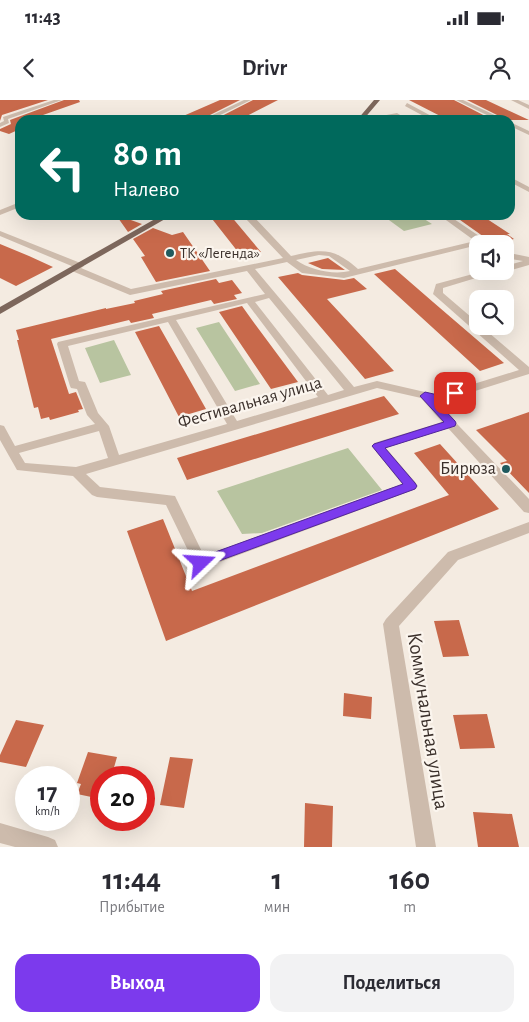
<!DOCTYPE html>
<html lang="ru">
<head>
<meta charset="utf-8">
<style>
	body { margin:0; font-family:"Alegreya Sans",sans-serif; background:#f2f2f3; color:#2b2b33; height:100vh; display:flex; flex-direction:column; font-size:19px; white-space:nowrap }
	* { box-sizing:border-box; margin:0 }
	p { font-size:16px; color:#7c7c81 }
	.icon { flex:none; width:28px; height:28px; fill:none; stroke:currentColor; stroke-width:2; stroke-linecap:round; stroke-linejoin:round }
	.map { position:relative; height:747px; overflow:hidden }
	.drawer { display:flex; flex-direction:column; background:#fff; flex:1 }
	.drawer>* { flex:none }
	.hud { position:absolute; left:15px; top:15px; width:500px; height:105px; border-radius:15px; box-shadow:0 5px 20px #0002; background:#00695c; color:#fff; overflow:hidden }
	.fabs { position:absolute; left:469px; top:135px; display:grid; gap:10px }
	.fabs a { display:grid; place-items:center; width:45px; height:45px; border-radius:10px; background:#fff; box-shadow:0 5px 20px #0002; font-size:25px }
	.speed { position:absolute; left:15px; top:666px; display:flex; gap:10px; font-size:25px; font-weight:700; text-align:center }
	.speed>* { display:grid; place-content:center; width:65px; height:65px; border-radius:50%; background:#fff; box-shadow:0 5px 20px #0002; line-height:1 }
	.speed small { font-size:12px; font-weight:400 }
	.speed .limit { border:8px solid #d22; background:#fff; color:#111 }
	.pin { position:absolute; display:grid; place-items:center; width:42px; height:42px; color:#fff; margin:-21px; border-radius:10px; box-shadow:0 2px 8px #0006 }
	.me { position:absolute; width:55px; margin:-28px; rotate:70deg; stroke-linejoin:round; filter:drop-shadow(0 0 4px #0008) }
	.turn { display:flex; align-items:center; gap:18px; height:105px; padding:0 15px; font-size:22px }
	.turn .icon { width:65px; height:65px; stroke-width:2.5 }
	.turn b { display:block; font-size:35px; line-height:42px }
	.eta { display:flex; justify-content:space-evenly; align-items:center; height:85px; text-align:center }
	.eta b { font-size:30px; font-weight:700; line-height:35px }
	.primary-button { display:flex; gap:10px; margin-top:auto; padding:10px 15px }
	.primary-button a { flex:1; height:58px; border-radius:15px; background:#7c3aed; color:#fff; font-size:20px; font-weight:700; line-height:58px; text-align:center }
	.primary-button a+a { background:#f2f2f3; color:#2b2b33 }
	.status { display:flex; justify-content:space-between; align-items:center; height:35px; padding:0 25px; background:#fff; direction:ltr }
	.status svg { height:14px; fill:currentColor }
	header { display:flex; justify-content:space-between; align-items:center; height:65px; padding:0 15px; background:#fff; font-size:22px; font-weight:700 }
	.map>svg:first-child { display:block }
</style>
</head>
<body>
<div class="status"><b>11:43</b><svg viewBox="0 0 49 12"><path d="M0 12V9h3v3zM5 12V6h3v6zM10 12V3h3v9zM15 12V0h3v12zM26 1h20v11H26zM47 4h2v5h-2z"/></svg></div>
<header><svg class="icon" aria-label="back" viewBox="0 0 24 24"><path d="M15 5l-7 7 7 7"/></svg>Drivr<svg class="icon" aria-label="person" viewBox="0 0 24 24"><circle cx="12" cy="8" r="4"/><path d="M4 21q1-7 8-7t8 7"/></svg></header>
<div class="map">
<svg width="529" height="747" viewBox="0 0 529 747">
	<rect width="100%" height="100%" fill="#f4ebe1"/>
	<path fill="#b8c4a0" d="M382,115H418L432,124L404,131Z
		M219,222L260,284L235,291L196,228Z
		M114,240L131,275L100,283L85,248Z
		M348,348L382,390L262,433L242,434L217,391Z"/>
	<path fill="#c8694b" d="M0,0H48L2,15L0,21Z
		M64,0H79L80,2L43,15L52,17L44,20H20V29L9,34L0,31V29L11,24L10,20Z
		M220,0H240L200,20H174Z
		M253,0H278L239,20H214Z
		M409,0H454L493,20H448Z
		M467,0H486L529,20H507Z
		M116,115H117L142,124L128,132Z
		M209,115H230L261,152L242,157Z
		M453,115H481L510,134H507L514,139L494,144Z
		M153,128L172,135L183,132L210,171L156,182L141,157L145,156L133,139Z
		M0,144L29,156L53,167L16,186L0,178Z
		M328,158L345,170L322,169L308,163Z
		M395,169L433,202L504,263L480,271L374,174Z
		M298,173L302,175L344,180L354,178L367,189L327,199L394,271L365,279L278,177Z
		M216,179L219,183L232,180L242,193L234,195L237,199L214,204L211,200L152,214L154,218L131,223L129,220L51,239L69,294L76,292L83,309L78,310L79,312L50,320L49,317L41,319L38,307L34,308L17,240H19L16,230L106,208V209L135,203L134,201L163,194L161,191Z
		M242,206L252,220L298,282L271,289L219,212Z
		M159,226L188,277L206,309L179,317L135,232Z
		M384,296L399,314L187,380L177,358Z
		M529,312V393L500,363L507,361L476,330Z
		M440,344L499,409L166,541L127,431L163,419L192,491L449,395L414,353Z
		M459,520L469,556L443,557L434,521Z
		M344,593L372,597L371,619L343,616Z
		M487,614L495,648L460,649L453,615Z
		M16,620L44,625L26,667L0,662V655Z
		M88,652L117,657L111,678H101V699L77,694L81,684L77,683Z
		M170,657L193,659L184,708L160,705Z
		M305,703L333,706L332,747H304Z
		M473,712L512,714L519,747H478Z"/>
	<g fill="none" stroke-linecap="round" stroke-linejoin="round">
		<path fill="#cdbbac" fill-rule="evenodd" d="M54,0H62L8,19L9,23L0,27V23L4,21L3,17Z
			M244,0H251L210,20H202Z
			M456,0H463L505,20H497Z
			M511,0H518L529,5V9Z
			M407,3L437,19L438,20H431L405,6Z
			M397,13L408,20H401L396,17L360,20Z
			M510,22L529,31V35L510,26Z
			M510,77L529,87V92L510,82Z
			M20,102V107L0,115V110Z
			M247,115H256L254,117L291,156C322,149 333,147 358,169L475,141L439,115H448L485,140V144H478V145L344,178L302,173L287,162L255,169L354,287L377,281L438,295L519,270L433,194L436,184L484,171H499L443,188V193L478,223V226H481L529,267V274L437,303L529,399V413L524,412L448,328L386,348L416,383L417,386L416,389L201,469L196,467L166,405L97,397L92,395L73,376L17,370L0,340V325L4,326L15,346L95,324L87,315L77,289L71,288L70,286L57,244L58,242L265,194L247,171L130,195L72,171L71,169L74,167L0,136V131L83,164L84,166L81,168L131,189L283,158L246,119ZM319,155L329,156L350,171C333,175 310,170 296,160ZM269,198L344,290L328,295L255,202ZM247,203L318,297L237,321L176,220ZM168,222L227,324L119,355L109,326L98,313L86,284L85,282L79,281L68,246ZM377,288L421,298L442,322L374,343L372,346L374,349L402,384L204,456L175,396L100,387L86,374ZM99,331L108,358L76,367L25,363L19,353Z
			M505,152L529,157V165L508,171H504L505,166L523,161L505,158Z
			M529,422V433L458,460L399,526L436,747H416L383,524L386,519L448,452Z
			M0,723L48,737L55,740L58,747H15L0,743Z"/>
		<path fill="#7d675c" fill-rule="evenodd" d="M374,0H380L363,20H357Z
			M162,115H172L0,214V207Z"/>
	</g>
	<path fill="#7c3aed" stroke="#51269a" d="M455,290L459,291V296L437,302L455,321L456,323L455,326L385,348L415,383L417,386L415,389L205,466L201,468L196,466L194,463L196,459L403,384L372,346L374,344L444,322L420,296L425,292L438,295Z"/>
	<g fill="#1f5a5e" stroke="#fbf5ee" stroke-width="2">
		<circle cx="170" cy="153" r="5"/>
		<circle cx="506" cy="369" r="5"/>
	</g>
	<g text-anchor="middle" dominant-baseline="central" stroke-width="4.5" stroke-linejoin="round" paint-order="stroke">
		<g font-size="15" fill="#3b302b" stroke="#fbf5ee" text-anchor="start">
			<text x="180" y="153">ТК «Легенда»</text>
		</g>
		<g font-size="18" fill="#3b302b" stroke="#fbf5ee">
			<text transform="translate(250 303) rotate(-16)">Фестивальная улица</text>
		</g>
		<g font-size="18" fill="#3b302b" stroke="#fbf5ee" text-anchor="end">
			<text x="496" y="369">Бирюза</text>
		</g>
		<g font-size="21" fill="#3b302b" stroke="#fbf5ee">
			<text transform="translate(428 621) rotate(81)">Коммунальная улица</text>
		</g>
	</g>
</svg>
<div class="fabs">
<a><svg class="icon" aria-label="sound" viewBox="0 0 24 24"><path d="M4 9h4l5-4v14l-5-4H4zM17 9q2 3 0 6"/></svg></a>
<a><svg class="icon" aria-label="search" viewBox="0 0 24 24"><circle cx="10" cy="10" r="6"/><path d="M15 15l6 6"/></svg></a>
</div>
<div class="speed"><div>17<small>km/h</small></div><div class="limit">20</div></div>
<div class="pin" style="left:455px;top:293px;background:#d93025"><svg class="icon" aria-label="arrive" viewBox="0 0 24 24"><path d="M6 21V4h12l-3 4 3 4H6"/></svg></div>
<svg class="me" style="left:201px;top:463px" viewBox="-20 -20 40 40"><path d="M0-17L14 15 0 8-14 15z" fill="#7c3aed" stroke="#fff" stroke-width="4"/></svg>
<div class="hud">
<div class="turn"><svg class="icon" aria-label="left" viewBox="0 0 24 24"><path d="M17 20v-9H6M10 6l-5 5 5 5"/></svg><div><b>80 m</b>Налево</div></div>
</div>
</div>
<section class="drawer">
<div class="eta">
<div><b>11:44</b><p>Прибытие</p></div>
<div><b>1</b><p>мин</p></div>
<div><b>160</b><p>m</p></div>
</div>
<div class="primary-button"><a>Выход</a><a>Поделиться</a></div>
</section>
</body>
</html>
